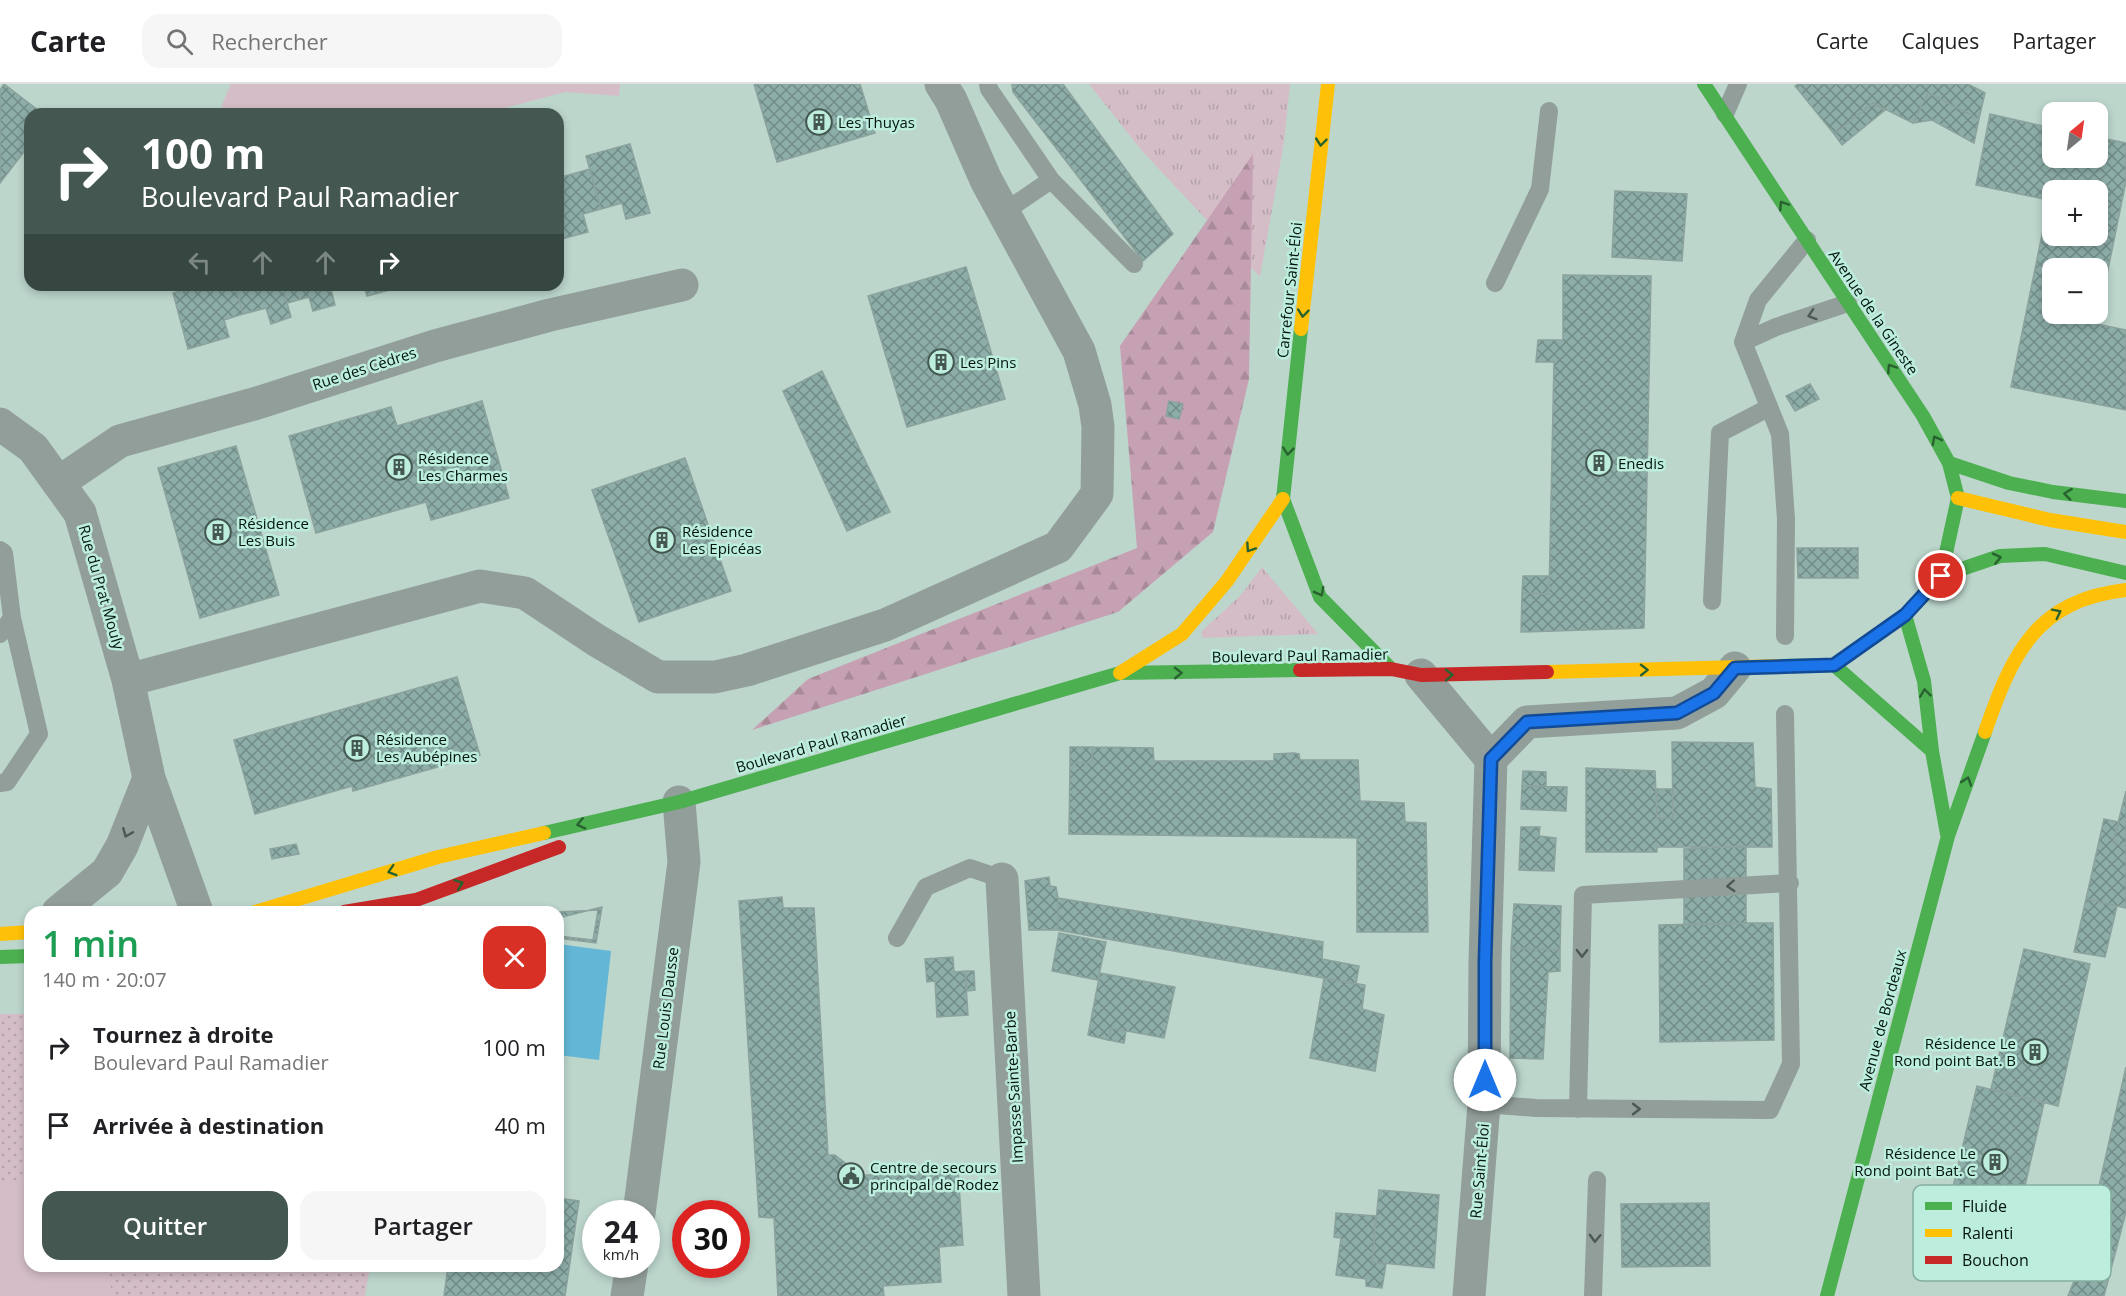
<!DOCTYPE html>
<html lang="fr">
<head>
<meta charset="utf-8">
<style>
	body { margin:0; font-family:"Open Sans",sans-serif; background:#f6f6f6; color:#202124; height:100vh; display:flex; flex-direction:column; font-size:22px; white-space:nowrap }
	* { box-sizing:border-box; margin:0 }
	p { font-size:20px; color:#757577 }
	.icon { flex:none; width:33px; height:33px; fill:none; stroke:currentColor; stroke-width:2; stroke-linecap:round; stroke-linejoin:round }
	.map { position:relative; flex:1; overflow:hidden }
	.side { position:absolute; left:24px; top:822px; width:540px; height:366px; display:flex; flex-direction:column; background:#fff; border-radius:18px; box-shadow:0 3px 9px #0003 }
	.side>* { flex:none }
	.top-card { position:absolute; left:24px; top:24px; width:540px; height:183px; border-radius:18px; box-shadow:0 3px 9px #0003; background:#445851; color:#fff; overflow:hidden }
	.needle { width:39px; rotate:29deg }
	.controls { position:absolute; left:2042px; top:18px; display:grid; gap:12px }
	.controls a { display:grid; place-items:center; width:66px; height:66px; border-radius:12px; background:#fff; box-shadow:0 3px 9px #0003; font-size:30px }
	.speed { position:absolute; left:582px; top:1116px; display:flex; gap:12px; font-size:30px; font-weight:700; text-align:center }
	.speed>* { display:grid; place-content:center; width:78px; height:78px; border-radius:50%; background:#fff; box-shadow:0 3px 9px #0003; line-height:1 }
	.speed small { font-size:15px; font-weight:400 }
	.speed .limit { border:9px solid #d22; background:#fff; color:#111 }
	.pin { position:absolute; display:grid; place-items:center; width:51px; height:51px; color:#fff; margin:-26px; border:3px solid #fff; border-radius:50%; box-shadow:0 2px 6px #0007 }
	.me { position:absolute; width:66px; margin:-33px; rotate:0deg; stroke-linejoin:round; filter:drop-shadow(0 0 4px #0008) }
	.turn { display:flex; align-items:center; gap:21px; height:126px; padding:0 18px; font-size:27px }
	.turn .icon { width:78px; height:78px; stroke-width:2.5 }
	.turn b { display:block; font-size:42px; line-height:51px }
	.lanes { display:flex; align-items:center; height:57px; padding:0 18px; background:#0003; justify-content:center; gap:30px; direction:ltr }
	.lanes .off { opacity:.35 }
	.round { display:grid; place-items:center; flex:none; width:63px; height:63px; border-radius:18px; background:#f6f6f6 }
	.headline { display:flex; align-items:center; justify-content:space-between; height:102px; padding:0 18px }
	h1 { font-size:36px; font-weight:600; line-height:45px; color:#1e9e55 }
	.cta { display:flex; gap:12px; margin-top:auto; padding:12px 18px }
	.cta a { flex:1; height:69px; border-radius:18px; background:#445851; color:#fff; font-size:24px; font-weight:600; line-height:69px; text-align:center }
	.cta a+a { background:#f6f6f6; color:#202124 }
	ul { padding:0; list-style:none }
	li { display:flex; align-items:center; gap:18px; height:78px; padding:0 18px }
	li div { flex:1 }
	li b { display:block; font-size:22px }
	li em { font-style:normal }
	header { display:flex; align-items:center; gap:36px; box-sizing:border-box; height:84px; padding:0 30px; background:#fff; border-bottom:2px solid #e0e0e0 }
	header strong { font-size:28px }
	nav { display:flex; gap:33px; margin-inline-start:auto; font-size:21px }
	.search { width:420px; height:54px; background:#f6f6f6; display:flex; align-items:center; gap:15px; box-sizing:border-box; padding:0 21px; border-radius:18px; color:#757577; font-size:22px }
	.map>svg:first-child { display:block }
</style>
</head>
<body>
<header>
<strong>Carte</strong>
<div class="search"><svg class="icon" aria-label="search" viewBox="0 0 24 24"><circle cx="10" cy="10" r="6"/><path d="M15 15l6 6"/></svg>Rechercher</div>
<nav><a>Carte</a><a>Calques</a><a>Partager</a></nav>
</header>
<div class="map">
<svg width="2126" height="1212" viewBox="0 0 2126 1212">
	<defs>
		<pattern id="grass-tufts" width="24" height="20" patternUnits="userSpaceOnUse" patternTransform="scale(1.5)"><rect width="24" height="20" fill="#d4bdc7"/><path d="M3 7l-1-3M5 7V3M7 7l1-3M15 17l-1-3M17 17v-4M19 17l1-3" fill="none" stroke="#b4a2aa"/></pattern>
		<pattern id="forest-firs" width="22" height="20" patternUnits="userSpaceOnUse" patternTransform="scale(1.5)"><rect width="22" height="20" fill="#c6a1b3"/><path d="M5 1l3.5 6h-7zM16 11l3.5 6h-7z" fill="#a88a99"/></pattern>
		<pattern id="park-dots" width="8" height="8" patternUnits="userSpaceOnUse" patternTransform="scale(1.5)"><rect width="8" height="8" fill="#d4bdc7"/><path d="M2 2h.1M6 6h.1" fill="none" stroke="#b4a2aa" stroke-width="1.8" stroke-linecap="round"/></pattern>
		<pattern id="building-cross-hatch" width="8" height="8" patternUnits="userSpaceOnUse" patternTransform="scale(1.5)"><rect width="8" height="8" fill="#8dada8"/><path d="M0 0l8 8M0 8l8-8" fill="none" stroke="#718c87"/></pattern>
	</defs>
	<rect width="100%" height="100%" fill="#bcd6cc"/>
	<path fill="url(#grass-tufts)" d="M1089,0H1290L1284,58L1260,193L1142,67Z
		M1262,483L1318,550L1203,554L1201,548L1241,511Z"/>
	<path fill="url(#forest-firs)" d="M1253,70L1249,295L1213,448L1118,528L752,646L808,595L1137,464L1120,262Z"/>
	<path fill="url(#park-dots)" d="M0,930H30V1182H370L365,1212H0Z"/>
	<path fill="#d4bdc7" d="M231,0H620L619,12L565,8L483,30H218Z
		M30,1094V1182H106L113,1212H0V1101Z"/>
	<path fill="#63b6d6" d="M558,860L611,867L599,976L558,971Z"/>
	<path fill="url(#building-cross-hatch)" stroke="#8ca29d" stroke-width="1.5" fill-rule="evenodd" d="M4,0L43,30H30V60L0,99V6Z
		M754,0H860L875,49L777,78Z
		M1012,0H1063L1173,150L1143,177L1013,8Z
		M1798,0H1968L1985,9L1979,35L1928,9L1913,39L1873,19L1834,50L1795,2Z
		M1928,9L1979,35L1974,59L1932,36L1913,39Z
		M1873,19L1885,26L1842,61L1834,50Z
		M1990,30L2052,44V74H2097V53L2126,59V97L2097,240L2126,246V326L2011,303L2049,116L1976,101ZM2052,106H2097V152H2052ZM2052,184H2097V230H2052Z
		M630,60L650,129L626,135L622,119L601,125L586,72Z
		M590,85L601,125L583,130L588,148L558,156V94Z
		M1615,107L1687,110L1682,177L1612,173Z
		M966,183L1005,315L907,343L868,212Z
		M1563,191L1651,192L1644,544L1521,548L1522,509L1549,510L1554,278H1536L1538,256H1563Z
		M201,201H235L243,230L224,236L229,253L188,265L173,209Z
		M235,201H282L291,233L271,240L266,224L243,230Z
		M282,201H330L335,221L313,227L309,213L287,219Z
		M364,201H405V202L367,212Z
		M822,287L890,428L847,447L783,307Z
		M1810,300L1819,315L1795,327L1786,312Z
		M482,317L509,414L431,436L426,418L316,449L289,352L391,323L397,342Z
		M1169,317L1183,320L1179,335L1166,332Z
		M236,362L279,511L200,534L158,384Z
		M685,374L731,507L639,538L592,406Z
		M1797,464H1858V494H1798Z
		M1523,492H1549V510L1522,509Z
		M457,593L480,671L353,707L352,702L255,730L234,656Z
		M1672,658L1753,659L1755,703L1771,705L1772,763H1657V768H1586V684L1655,687L1657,734H1673Z
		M1070,663H1093L1092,679H1070Z
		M1093,663L1153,664L1154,677H1274V670L1294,669L1299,670L1300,676H1358L1360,717L1404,719L1405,738L1426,739L1428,848H1357V754L1069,750L1070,679H1092Z
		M1523,687L1546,688V702H1522Z
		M1522,702L1567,703L1566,727L1521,725Z
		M1657,705H1672L1673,734H1657Z
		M2126,707V762L2113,759Z
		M2104,735L2119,738L2113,759L2126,762V824L2086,815Z
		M1521,743H1540L1539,752L1556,754L1554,787L1519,786Z
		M296,760L299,770L272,775L270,765Z
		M1746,762V839L1684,841V765Z
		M1049,793L1050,802L1056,803L1058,814V846H1029L1025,797Z
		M782,813L783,824H814L828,1071H835L853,1085V1092L958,1085L963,1161L939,1163L941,1198L883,1202L884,1212H778L774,1134L759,1133L739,817Z
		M1058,814L1323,858L1322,875L1359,882L1356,900L1058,846Z
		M2086,815L2117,822L2105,873L2074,868Z
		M1514,820L1561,822L1560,866L1511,864Z
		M602,823L596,859L558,854V834Z
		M598,826L593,856L558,852V828Z
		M1746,839H1773L1774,956L1660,958L1659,841Z
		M1059,849L1106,858L1098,896L1052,887Z
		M1511,864L1560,866V887L1548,888L1543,975L1510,974Z
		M2024,865L2090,880L2058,1022L1991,1005Z
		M953,873L954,888L965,887L968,931L937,933L935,897L927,898L925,875Z
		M965,887H974L975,906L967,907Z
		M1100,889L1175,903L1164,954L1111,944L1108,956L1088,951Z
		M1324,894L1365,901L1362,925L1384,931L1375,987L1310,974Z
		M1111,944L1126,947L1124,959L1108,956Z
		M2126,983V1128L2104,1212H2068L2082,1177Z
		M1977,1002L2044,1019L2012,1159L1944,1141Z
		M1379,1106L1439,1111L1434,1184L1372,1178Z
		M558,1114L579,1117L565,1212H444L448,1182H558Z
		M1709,1119L1710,1182L1622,1183L1621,1120Z
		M1336,1129L1376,1132L1372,1178L1386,1180L1382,1204L1366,1202V1195L1336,1191L1341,1154L1334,1153Z"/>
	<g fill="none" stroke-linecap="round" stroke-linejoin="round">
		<path stroke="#929e99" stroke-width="18" d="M988,0L989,5L1051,96
			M1725,30L1738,0
			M1004,128L1051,96L1134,180
			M1495,199L1540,105L1549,27
			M1743,258L1776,243L1848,219
			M0,466L4,469L12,534L0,550
			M1712,517L1720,349L1768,324
			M1785,552L1786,435L1780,350L1743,258L1758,216L1807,156
			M0,699L7,698L39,650L12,534
			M897,854L926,803L970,784L1002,795
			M1484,1020L1536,1024L1770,1026L1791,980L1785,630
			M1578,1025L1583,811L1790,799
			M1593,1212L1597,1096"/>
		<path stroke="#929e99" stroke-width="33" d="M0,340L33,364L80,429L128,596L149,694L197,828
			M58,399L120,357L254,320L435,262L550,231L682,201
			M1421,591L1491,675L1485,878L1484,1020L1469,1212
			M128,596L480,502L525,509L596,556L658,593H715L747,586L885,541L1058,463L1097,410L1098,343L1095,321L1079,267L986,96L951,16L941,0
			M1491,675L1527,638L1677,629L1714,609L1735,584
			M1002,795L1024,1212
			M58,828L107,788L122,762L149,694
			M639,1130L684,778L679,718
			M627,1212L632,1180"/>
		<path stroke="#4caf50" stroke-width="14" d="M1704,0L1923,332L1949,379L1958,414L1941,492
			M1301,245L1283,415L1320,513L1391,585
			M1949,379L2009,399L2053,408L2126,417
			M1905,531L1924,597L1932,667L1947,750
			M1834,581L1932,667
			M1779,582L1834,581L1905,531L1941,492L2000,472L2045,470L2126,489
			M544,749L679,718L1120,589L1300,586
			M0,873L30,872
			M1827,1212L1948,752L1985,648"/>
		<path stroke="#ffc107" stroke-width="14" d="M1301,245L1328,0
			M1958,414L2050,436L2126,448
			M1547,588L1779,582
			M1120,589L1182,550L1227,497L1283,415
			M1985,648C2012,570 2036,516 2126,506
			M255,828L438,773L544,749
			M0,850L30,848"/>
		<path stroke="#c62828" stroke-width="14" d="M1300,586L1391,585L1421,591L1547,588
			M344,828L416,816L559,763"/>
	</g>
	<defs><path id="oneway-chevron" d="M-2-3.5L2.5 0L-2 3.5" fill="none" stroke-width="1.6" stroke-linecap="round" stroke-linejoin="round" transform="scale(1.5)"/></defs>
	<g stroke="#286230">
		<use href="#oneway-chevron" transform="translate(1321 58) rotate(96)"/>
		<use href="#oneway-chevron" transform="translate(1783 121) rotate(-123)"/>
		<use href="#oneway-chevron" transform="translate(1303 229) rotate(96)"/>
		<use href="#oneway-chevron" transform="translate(1891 284) rotate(-124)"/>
		<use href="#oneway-chevron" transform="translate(1936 356) rotate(-118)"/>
		<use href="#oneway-chevron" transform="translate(1288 367) rotate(96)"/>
		<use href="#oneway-chevron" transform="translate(2068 410) rotate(-173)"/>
		<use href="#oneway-chevron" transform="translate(1250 464) rotate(124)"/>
		<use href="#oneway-chevron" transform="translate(1997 474) rotate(-13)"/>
		<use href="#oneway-chevron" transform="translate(1320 508) rotate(62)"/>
		<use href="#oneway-chevron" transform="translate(2057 529) rotate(-27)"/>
		<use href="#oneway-chevron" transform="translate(1644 586) rotate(-1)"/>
		<use href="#oneway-chevron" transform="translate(1178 589) rotate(-1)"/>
		<use href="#oneway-chevron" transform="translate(1449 591) rotate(-1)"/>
		<use href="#oneway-chevron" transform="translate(1925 609) rotate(-97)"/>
		<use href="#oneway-chevron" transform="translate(1967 697) rotate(-71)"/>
		<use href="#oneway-chevron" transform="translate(581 740) rotate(167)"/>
		<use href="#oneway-chevron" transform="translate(392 787) rotate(163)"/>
		<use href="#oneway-chevron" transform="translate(459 800) rotate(-21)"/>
	</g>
	<g stroke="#4a5954">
		<use href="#oneway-chevron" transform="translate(1812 231) rotate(162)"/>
		<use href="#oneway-chevron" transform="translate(127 749) rotate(112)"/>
		<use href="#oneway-chevron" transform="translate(1731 802) rotate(177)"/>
		<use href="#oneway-chevron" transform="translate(1582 869) rotate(91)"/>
		<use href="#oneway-chevron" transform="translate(1636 1025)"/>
		<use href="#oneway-chevron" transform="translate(1595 1154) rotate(92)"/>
	</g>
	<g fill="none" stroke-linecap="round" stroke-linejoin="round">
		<g stroke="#114b97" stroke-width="15">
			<path id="route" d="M1485,996V878L1491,675L1527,638L1677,629L1714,609L1735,584L1834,581L1905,531L1941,492"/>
		</g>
		<use href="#route" stroke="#1a73e8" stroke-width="10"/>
	</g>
	<defs>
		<g id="building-ring" transform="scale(1.35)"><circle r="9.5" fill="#bdeedd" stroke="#445851" stroke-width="1.5"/><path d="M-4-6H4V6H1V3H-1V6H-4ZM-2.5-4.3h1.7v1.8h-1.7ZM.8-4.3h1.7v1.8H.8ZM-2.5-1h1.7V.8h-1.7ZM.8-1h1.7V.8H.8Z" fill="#445851"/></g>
		<g id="civic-ring" transform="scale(1.35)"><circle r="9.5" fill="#bdeedd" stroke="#445851" stroke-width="1.5"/><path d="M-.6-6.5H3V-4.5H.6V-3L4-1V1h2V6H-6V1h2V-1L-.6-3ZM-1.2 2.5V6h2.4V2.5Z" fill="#445851"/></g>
	</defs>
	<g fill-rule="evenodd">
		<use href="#building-ring" x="819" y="38"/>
		<use href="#building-ring" x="941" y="278"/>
		<use href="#building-ring" x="1599" y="379"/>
		<use href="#building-ring" x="399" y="383"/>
		<use href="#building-ring" x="218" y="448"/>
		<use href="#building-ring" x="662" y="456"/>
		<use href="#building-ring" x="357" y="664"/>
		<use href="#building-ring" x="2035" y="968"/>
		<use href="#building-ring" x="1995" y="1078"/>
		<use href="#civic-ring" x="851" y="1092"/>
	</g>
	<g text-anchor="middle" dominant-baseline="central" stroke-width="5" stroke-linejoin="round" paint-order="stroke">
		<g font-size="15" fill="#03140f" stroke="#bdeedd" text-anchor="start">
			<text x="838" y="38">Les Thuyas</text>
			<text x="960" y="278">Les Pins</text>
			<text x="418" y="374">Résidence<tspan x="418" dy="17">Les Charmes</tspan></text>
			<text x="1618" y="379">Enedis</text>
			<text x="238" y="439">Résidence<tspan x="238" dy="17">Les Buis</tspan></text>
			<text x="682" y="447">Résidence<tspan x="682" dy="17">Les Epicéas</tspan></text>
			<text x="376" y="655">Résidence<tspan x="376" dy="17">Les Aubépines</tspan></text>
			<text x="2016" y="959" text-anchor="end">Résidence Le<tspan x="2016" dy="17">Rond point Bat. B</tspan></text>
			<text x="1976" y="1069" text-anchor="end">Résidence Le<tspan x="1976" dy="17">Rond point Bat. C</tspan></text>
			<text x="870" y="1083">Centre de secours<tspan x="870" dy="17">principal de Rodez</tspan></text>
		</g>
		<g font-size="15" fill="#03140f" stroke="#bdeedd">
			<text transform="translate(1289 206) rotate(-84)">Carrefour Saint-Éloi</text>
			<text transform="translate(1874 228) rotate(56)">Avenue de la Gineste</text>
			<text transform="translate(364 284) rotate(-18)">Rue des Cèdres</text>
			<text transform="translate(102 503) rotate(74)">Rue du Prat Mouly</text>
			<text transform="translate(1300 571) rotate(-1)">Boulevard Paul Ramadier</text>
			<text transform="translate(821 659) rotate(-16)">Boulevard Paul Ramadier</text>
			<text transform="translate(665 924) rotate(-83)">Rue Louis Dausse</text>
			<text transform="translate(1882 936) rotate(-75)">Avenue de Bordeaux</text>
			<text transform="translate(1013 1003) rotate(-93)">Impasse Sainte-Barbe</text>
			<text transform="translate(1479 1087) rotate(-85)">Rue Saint-Éloi</text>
		</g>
	</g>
	<rect x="1913" y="1101" width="198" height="96" rx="9" fill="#bdeedd" stroke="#85ad9f" stroke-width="1.5"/>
	<rect x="1925" y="1118" width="27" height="8" fill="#4caf50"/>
	<rect x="1925" y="1145" width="27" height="8" fill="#ffc107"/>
	<rect x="1925" y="1172" width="27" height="8" fill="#c62828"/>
	<g font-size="16" fill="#03140f">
		<text x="1962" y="1128">Fluide</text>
		<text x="1962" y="1155">Ralenti</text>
		<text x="1962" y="1182">Bouchon</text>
	</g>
</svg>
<div class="controls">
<a><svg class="needle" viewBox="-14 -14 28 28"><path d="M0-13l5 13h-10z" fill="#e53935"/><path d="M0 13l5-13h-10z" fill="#757577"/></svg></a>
<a>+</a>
<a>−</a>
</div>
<div class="speed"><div>24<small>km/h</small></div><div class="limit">30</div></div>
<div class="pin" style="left:1941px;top:492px;background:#d93025"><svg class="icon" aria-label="arrive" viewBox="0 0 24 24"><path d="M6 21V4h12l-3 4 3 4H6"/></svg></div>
<svg class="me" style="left:1485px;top:996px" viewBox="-20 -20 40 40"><circle r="19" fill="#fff"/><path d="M0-13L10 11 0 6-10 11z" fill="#1a73e8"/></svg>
<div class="top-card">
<div class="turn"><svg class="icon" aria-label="right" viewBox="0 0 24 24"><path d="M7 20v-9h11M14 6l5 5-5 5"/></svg><div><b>100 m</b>Boulevard Paul Ramadier</div></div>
<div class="lanes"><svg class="icon off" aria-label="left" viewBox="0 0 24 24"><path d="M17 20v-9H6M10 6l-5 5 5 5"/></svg><svg class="icon off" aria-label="ahead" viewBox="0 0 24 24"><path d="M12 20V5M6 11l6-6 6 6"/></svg><svg class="icon off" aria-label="ahead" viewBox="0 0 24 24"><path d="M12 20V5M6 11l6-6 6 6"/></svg><svg class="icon" aria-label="right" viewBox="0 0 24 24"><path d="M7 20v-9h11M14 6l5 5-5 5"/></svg></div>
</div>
<section class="side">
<div class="headline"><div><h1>1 min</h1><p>140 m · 20:07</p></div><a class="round" style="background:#d93025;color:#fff"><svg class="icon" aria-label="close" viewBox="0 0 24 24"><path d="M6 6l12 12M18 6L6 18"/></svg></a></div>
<ul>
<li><svg class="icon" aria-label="right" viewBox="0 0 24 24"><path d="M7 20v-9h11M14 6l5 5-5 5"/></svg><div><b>Tournez à droite</b><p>Boulevard Paul Ramadier</p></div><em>100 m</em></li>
<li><svg class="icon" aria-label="arrive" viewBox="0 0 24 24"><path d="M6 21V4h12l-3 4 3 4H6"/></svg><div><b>Arrivée à destination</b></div><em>40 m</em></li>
</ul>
<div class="cta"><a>Quitter</a><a>Partager</a></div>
</section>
</div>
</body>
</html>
